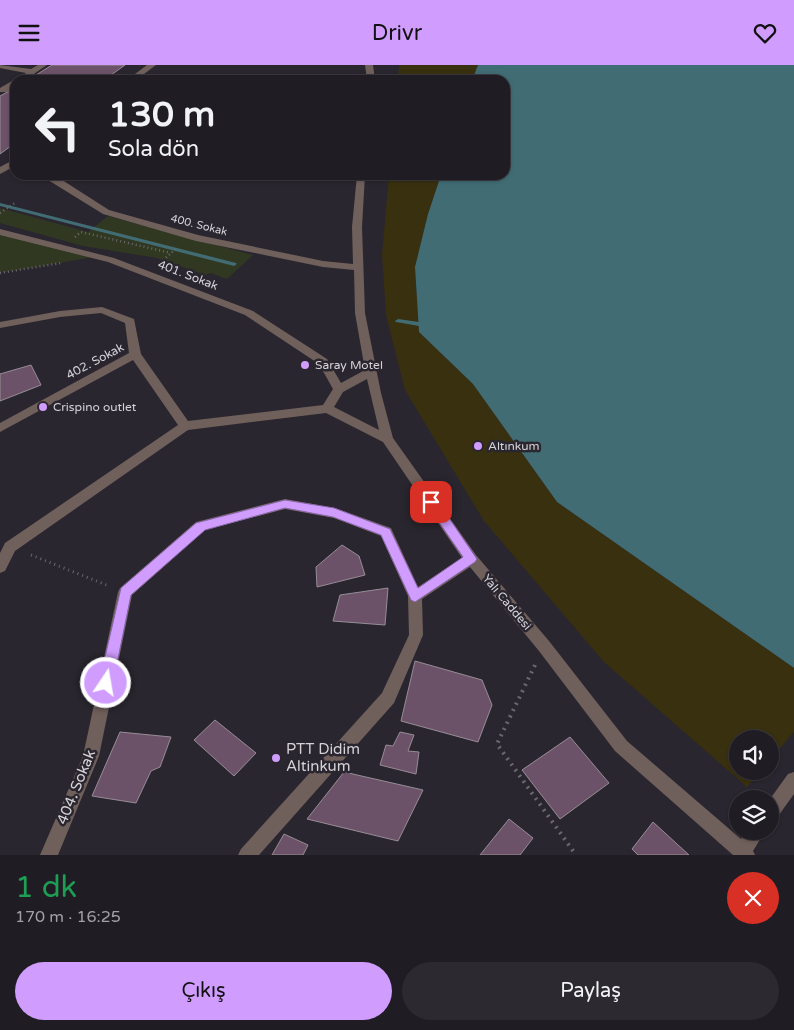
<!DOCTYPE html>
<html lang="tr">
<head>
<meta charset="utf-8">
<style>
	body { margin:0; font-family:"Varela Round",sans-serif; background:#2d2930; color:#f1f3f6; height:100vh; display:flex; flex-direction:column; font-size:19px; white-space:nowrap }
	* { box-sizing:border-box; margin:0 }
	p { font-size:16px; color:#a2a1a6 }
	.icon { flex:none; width:28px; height:28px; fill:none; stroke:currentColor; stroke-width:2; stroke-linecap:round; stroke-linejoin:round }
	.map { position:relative; height:790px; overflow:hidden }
	.panel { display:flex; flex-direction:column; background:#201c23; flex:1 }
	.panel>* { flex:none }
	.top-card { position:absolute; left:10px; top:10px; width:500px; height:105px; border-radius:15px; box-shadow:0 1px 4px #0004,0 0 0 1px #3d3a41; background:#201c23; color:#f1f3f6; overflow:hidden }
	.buttons { position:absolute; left:729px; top:665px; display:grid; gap:10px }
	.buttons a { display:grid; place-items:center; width:50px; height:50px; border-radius:50%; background:#201c23; box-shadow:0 1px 4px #0004,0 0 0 1px #3d3a41; font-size:25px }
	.pin { position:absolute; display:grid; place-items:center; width:42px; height:42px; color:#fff; margin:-21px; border-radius:10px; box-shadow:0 2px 8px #0006 }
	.me { position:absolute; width:55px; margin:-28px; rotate:12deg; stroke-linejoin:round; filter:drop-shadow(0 0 4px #0008) }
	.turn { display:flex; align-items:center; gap:18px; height:105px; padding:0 15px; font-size:22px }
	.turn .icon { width:65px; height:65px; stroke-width:2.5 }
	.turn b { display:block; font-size:35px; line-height:42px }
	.round { display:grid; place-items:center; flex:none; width:52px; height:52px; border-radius:26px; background:#2d2930 }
	.head { display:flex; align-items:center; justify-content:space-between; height:85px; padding:0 15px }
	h1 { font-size:30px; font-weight:600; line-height:38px; color:#1e9e55 }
	.action { display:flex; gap:10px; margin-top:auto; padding:10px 15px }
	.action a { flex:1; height:58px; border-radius:30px; background:#d09dff; color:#111; font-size:20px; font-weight:600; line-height:58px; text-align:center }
	.action a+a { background:#2d2930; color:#f1f3f6 }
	header { display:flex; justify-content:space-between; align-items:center; height:65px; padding:0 15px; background:#d09dff; color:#111; font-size:22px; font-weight:600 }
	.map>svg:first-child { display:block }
</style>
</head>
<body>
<header><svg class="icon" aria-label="menu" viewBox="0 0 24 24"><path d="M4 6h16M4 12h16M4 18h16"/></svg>Drivr<svg class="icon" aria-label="heart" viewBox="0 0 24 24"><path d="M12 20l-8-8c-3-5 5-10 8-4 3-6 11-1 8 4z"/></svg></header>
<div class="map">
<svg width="794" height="790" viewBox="0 0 794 790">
	<rect width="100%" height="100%" fill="#2a262f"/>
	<path fill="#313822" d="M0,143L88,167L108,151L253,190L227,214L211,208L205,210L157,193L83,181L0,158Z
		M0,166L99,191L0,208Z"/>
	<path fill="#38300f" d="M399,0H478L472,15H398Z
		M389,110H441L428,149L415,202L419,267L473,319L557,437L794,603V667L770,695V674H738V706H761L747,722L604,597L484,456L405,325L386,250L382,190Z"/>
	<path fill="#416c74" d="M478,0H794V603L557,437L473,319L419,267L415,202L428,149L441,110H505V15H472Z"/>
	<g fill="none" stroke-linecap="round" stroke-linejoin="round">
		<path fill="#416c74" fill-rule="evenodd" d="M0,138L236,198L237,199L234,201L0,141Z
			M398,254L419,257L422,259L419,261L396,257L395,256Z"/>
	</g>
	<path fill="#6c5269" stroke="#978d95" d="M52,0H125L104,15H28Z
		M15,23V78L0,89V31Z
		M31,300L41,320L0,336V309Z
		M342,480L359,491L365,510L317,522L316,502Z
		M388,523L385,560L333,556L340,530Z
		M415,596L482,615L492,640L478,677L401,656Z
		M215,655L256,688L234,711L194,675Z
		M120,667L171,672L160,702L151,706L136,738L92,731Z
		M400,667L414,670L408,686L419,687L416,709L380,700L386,680L393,681Z
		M570,672L609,718L560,754L522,705Z
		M344,707L423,725L398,776L307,754Z
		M509,754L533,773L520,790H480Z
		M653,757L689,790H638L632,784Z
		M284,769L308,780L303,790H272Z"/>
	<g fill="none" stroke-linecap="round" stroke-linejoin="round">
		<path stroke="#6b676f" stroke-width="2.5" stroke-dasharray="1 3" stroke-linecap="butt" d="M0,148L15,138
			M75,172L81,167L171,188
			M160,198L178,182
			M0,208L61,198"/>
		<path stroke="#6b676f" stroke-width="3" stroke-dasharray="1 4" stroke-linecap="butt" d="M31,490L109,521"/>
		<path stroke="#6b676f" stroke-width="4" stroke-dasharray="2 5" stroke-linecap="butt" d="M535,600L497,679L576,790"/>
		<path fill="#70605b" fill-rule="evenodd" d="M0,0L31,4L38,0H47L25,15H16L26,8L0,3Z
			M147,0H156L136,15H127Z
			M365,0H373L375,15H367Z
			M12,16H15V21L8,27H0V23Z
			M15,94V101L0,109V102Z
			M40,110H52L59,113L109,145L198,170L323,196L353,199L352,162L357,110H365L362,162L365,248L381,328L393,373L476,490L549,576L627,676L741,774L745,766H765L753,786L755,790H733L615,686L539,586L470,502L422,534L423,570L394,638L259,790H238L241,784L382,628L409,570L408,531L381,471L334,453L285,444L205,465L132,530L99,691L58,790H40L83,691L118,527L120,523L196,457L285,434L335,443L391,463L418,522L462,493L383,377L326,348L188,365L15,486L5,506L0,508V488L5,478L178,360L133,295L0,367V358L129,288L125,258L101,248L60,252L0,263V257L60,246L102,242L134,254L141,289L188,356L323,340L333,324L319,299L245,250L108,197L0,170V164L114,193L253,246L327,294L341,318L365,305L355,248L354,205L323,202L196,176L103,149ZM367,314L379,365L334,342L343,327Z
			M794,707V729L776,754L770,757V734L788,709Z"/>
	</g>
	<path fill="#d09dff" stroke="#8766a6" d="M431,433L436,434L477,494L475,497L415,537L411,535L381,470L333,452L285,443L205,465L131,530L113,618L111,623L106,625L101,623L99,618L121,523L196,458L285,435L334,443L390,464L418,523L463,492L425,437Z"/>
	<g fill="#d09dff" stroke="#2a262f" stroke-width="2">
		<circle cx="305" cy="300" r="5"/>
		<circle cx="43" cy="342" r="5"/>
		<circle cx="478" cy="381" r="5"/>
		<circle cx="276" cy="693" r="5"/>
	</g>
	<g text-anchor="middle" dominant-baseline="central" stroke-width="5" stroke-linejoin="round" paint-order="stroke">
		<g font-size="11" fill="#d5d2d8" stroke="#2a262f">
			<text transform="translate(199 160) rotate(14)">400. Sokak</text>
		</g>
		<g font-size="12" fill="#d5d2d8" stroke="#2a262f">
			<text transform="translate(188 210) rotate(21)">401. Sokak</text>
			<text transform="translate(95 296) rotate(-28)">402. Sokak</text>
			<text transform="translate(507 537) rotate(50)">Yalı Caddesi</text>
		</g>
		<g font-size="12" fill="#d5d2d8" stroke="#2a262f" text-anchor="start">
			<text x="315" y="300">Saray Motel</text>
			<text x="53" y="342">Crispino outlet</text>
			<text x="488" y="381">Altınkum</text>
		</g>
		<g font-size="15" fill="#d5d2d8" stroke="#2a262f" text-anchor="start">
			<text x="286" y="684">PTT Didim<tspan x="286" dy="17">Altinkum</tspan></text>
		</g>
		<g font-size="15" fill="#d5d2d8" stroke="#2a262f">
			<text transform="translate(76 722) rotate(-68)">404. Sokak</text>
		</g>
	</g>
</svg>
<div class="buttons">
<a><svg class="icon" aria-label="sound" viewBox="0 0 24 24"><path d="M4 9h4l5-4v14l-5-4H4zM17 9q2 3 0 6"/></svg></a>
<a><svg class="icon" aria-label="layers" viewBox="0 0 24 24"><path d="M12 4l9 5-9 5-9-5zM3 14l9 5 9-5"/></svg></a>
</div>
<div class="pin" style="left:431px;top:437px;background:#d93025"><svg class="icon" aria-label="arrive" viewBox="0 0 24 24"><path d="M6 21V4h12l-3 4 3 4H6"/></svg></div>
<svg class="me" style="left:106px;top:618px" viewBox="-20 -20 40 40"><circle r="17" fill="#d09dff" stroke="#fff" stroke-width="3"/><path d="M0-11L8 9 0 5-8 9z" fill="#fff"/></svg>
<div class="top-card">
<div class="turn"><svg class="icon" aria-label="left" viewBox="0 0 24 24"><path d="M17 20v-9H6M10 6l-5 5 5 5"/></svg><div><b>130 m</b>Sola dön</div></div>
</div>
</div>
<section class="panel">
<div class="head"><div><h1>1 dk</h1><p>170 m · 16:25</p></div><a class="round" style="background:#d93025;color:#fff"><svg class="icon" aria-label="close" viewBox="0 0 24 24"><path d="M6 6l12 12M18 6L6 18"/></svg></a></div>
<div class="action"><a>Çıkış</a><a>Paylaş</a></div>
</section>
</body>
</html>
